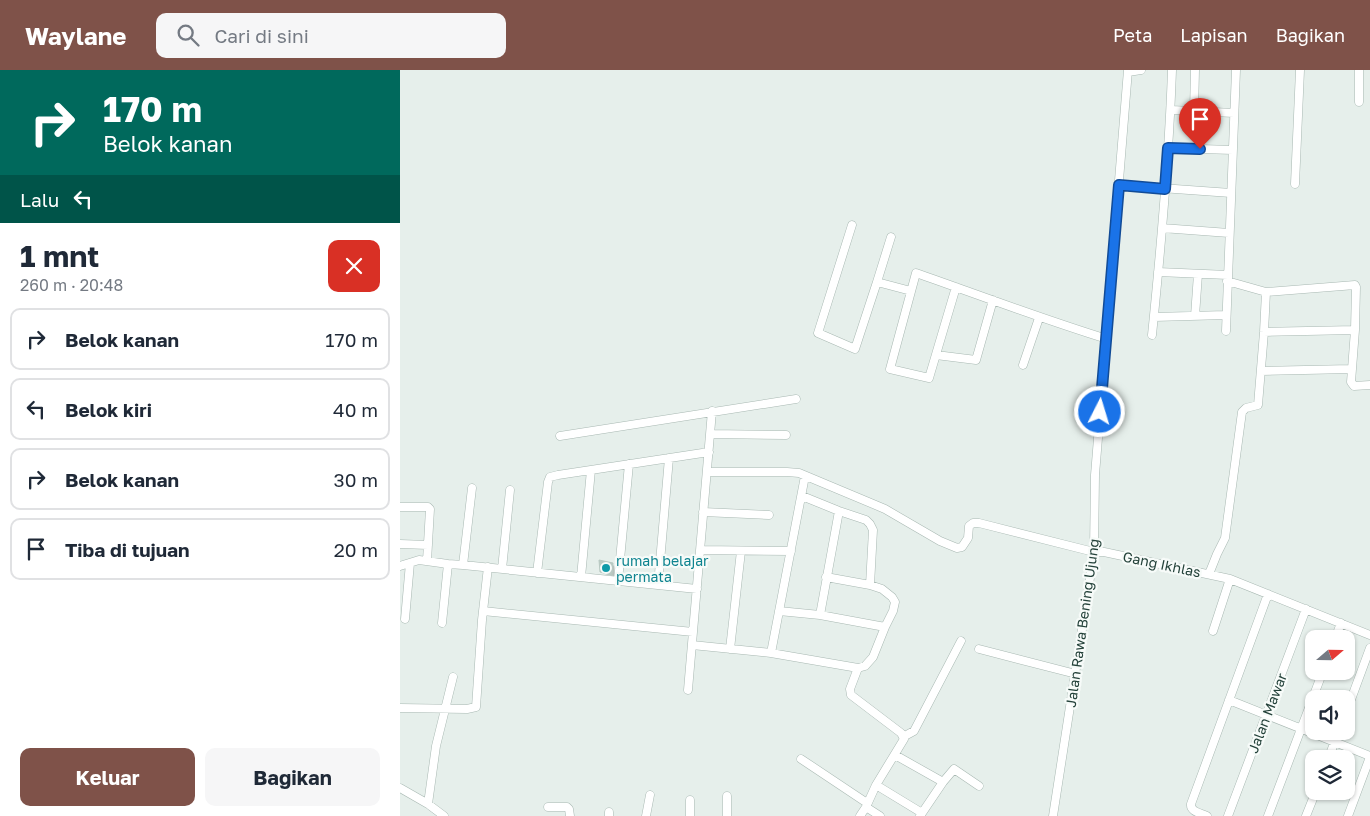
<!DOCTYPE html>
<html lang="id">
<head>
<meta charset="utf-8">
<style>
	body { margin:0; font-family:"Golos Text",sans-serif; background:#f6f6f7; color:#1f2937; height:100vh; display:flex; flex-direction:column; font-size:19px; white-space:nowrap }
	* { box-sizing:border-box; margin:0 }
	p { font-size:16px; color:#747a83 }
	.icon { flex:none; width:28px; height:28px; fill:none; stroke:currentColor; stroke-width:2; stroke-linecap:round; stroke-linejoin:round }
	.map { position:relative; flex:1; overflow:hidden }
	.details { display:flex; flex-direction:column; background:#fff; width:400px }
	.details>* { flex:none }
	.guide { background:#00695c; color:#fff; overflow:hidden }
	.needle { width:32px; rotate:70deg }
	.tools { position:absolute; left:905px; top:560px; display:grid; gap:10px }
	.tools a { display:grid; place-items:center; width:50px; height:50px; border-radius:10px; background:#fff; box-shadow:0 1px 4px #0004; font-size:25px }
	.pin { position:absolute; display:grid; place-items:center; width:42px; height:42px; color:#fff; margin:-51px -21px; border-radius:50% 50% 50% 0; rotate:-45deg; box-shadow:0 0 5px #0007 }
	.pin .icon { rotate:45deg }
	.me { position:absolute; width:55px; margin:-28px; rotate:5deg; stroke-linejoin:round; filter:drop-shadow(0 0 4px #0008) }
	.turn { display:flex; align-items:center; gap:18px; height:105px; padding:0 20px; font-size:22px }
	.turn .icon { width:65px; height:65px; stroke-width:2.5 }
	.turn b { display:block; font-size:35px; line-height:42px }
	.then { display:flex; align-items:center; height:48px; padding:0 20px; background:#0003; gap:10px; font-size:19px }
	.round { display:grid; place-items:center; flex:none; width:52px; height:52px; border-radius:10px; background:#f6f6f7 }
	.headline { display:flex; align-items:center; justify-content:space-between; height:85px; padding:0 20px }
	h1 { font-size:30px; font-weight:700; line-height:38px }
	.action { display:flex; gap:10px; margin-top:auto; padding:10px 20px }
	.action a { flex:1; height:58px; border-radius:10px; background:#7f5249; color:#fff; font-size:20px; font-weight:700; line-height:58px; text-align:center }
	.action a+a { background:#f6f6f7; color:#1f2937 }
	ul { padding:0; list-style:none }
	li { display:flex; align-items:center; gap:15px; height:62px; margin:0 10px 8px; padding:0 10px; border:2px solid #e0e1e3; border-radius:10px }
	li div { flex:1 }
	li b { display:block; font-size:19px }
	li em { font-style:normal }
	header { display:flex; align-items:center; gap:30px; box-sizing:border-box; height:70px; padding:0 25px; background:#7f5249; color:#fff }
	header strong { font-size:24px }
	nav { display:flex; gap:28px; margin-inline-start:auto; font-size:18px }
	.search { width:350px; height:45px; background:#f6f6f7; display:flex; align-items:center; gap:12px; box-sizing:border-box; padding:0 18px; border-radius:10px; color:#747a83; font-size:19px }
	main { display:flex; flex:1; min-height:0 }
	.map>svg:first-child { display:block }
</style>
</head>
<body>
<header>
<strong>Waylane</strong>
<div class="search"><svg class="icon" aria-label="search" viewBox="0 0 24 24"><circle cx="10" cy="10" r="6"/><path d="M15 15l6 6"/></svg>Cari di sini</div>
<nav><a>Peta</a><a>Lapisan</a><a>Bagikan</a></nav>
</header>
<main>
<section class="details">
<div class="guide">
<div class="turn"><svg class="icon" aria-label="right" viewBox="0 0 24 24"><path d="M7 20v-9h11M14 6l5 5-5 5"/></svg><div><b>170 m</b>Belok kanan</div></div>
<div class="then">Lalu<svg class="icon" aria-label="left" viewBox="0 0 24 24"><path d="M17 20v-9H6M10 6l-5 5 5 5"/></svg></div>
</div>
<div class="headline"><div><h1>1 mnt</h1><p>260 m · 20:48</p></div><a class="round" style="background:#d93025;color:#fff"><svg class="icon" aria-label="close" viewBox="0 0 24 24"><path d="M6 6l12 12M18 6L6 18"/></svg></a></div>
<ul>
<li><svg class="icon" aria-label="right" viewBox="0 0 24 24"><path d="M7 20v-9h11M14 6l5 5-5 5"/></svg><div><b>Belok kanan</b></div><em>170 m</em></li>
<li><svg class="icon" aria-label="left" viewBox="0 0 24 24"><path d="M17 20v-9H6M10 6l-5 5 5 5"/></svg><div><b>Belok kiri</b></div><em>40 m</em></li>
<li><svg class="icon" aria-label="right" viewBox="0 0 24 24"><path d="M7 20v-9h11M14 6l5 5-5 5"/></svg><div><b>Belok kanan</b></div><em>30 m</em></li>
<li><svg class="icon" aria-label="arrive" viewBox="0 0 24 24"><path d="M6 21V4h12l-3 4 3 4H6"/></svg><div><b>Tiba di tujuan</b></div><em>20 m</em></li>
</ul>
<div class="action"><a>Keluar</a><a>Bagikan</a></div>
</section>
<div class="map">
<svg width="970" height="746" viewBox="0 0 970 746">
	<rect width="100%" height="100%" fill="#e6efeb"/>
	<path fill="#0003" d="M212,494L214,496V506L204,504L201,501Z"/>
	<path fill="#bbcac4" stroke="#b8c9c2" d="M199,490L213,493L212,505L200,502Z"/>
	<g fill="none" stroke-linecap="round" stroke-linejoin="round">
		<g stroke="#a8b8b2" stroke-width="9">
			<path id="minor" d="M728,2L741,0
				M959,32V0
				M771,40L834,43
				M794,41L795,0
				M768,78L833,80
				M895,114L900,0
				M719,115L831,123
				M452,155L418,263L455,279L477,212
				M762,158L829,163
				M491,167L477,212L511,221
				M758,202L828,205
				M827,211L866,222L955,215L956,217L955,260L951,312L954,316L970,315
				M556,217L529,308L490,299L516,203C579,225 642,249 707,269
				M795,246L798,204
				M754,247L826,245
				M826,261L836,0
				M864,262L955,260
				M752,265C761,177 769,88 772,0
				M536,285L576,290L593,230
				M623,295L639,248
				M861,301L951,299
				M310,364L386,365
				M160,366L396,329
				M307,402H387L399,403L485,439L540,471L557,478L562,477L568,468L569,456L573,453H579L694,482H704L830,509L970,565
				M402,426L439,441L466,450L470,454L473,460L470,515
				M0,437H28L30,439L27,491
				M303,442L369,445
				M0,474L28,475
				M300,480L391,481
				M63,495L72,418
				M0,496L19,490L48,494L63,495L297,519
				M102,499L110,420
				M137,503L148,412L150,407L158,405L309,382
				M809,504L817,484L825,468L842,342L846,338L858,335L864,262L866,222
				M181,507L191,400
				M426,507L470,515L482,519L492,527L495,532L493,541L485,557L473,587L465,596L458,598
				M218,511L229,394
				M258,515L269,388
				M83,541L293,562
				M379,541L420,545L485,557
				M420,545L439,441
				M5,549L10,493
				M42,553L48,494
				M813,561L830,509
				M935,569L941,553
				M292,575L371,583L458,598L450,619L451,625L501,663L504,669L476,715L466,737L480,746
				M330,579L341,481
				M579,579L676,604
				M371,583L405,406
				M288,620L312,341
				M829,630L970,686
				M0,638L67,639L76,637L82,550L88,497
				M946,643L970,578
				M503,667L514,661L561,571
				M495,685L543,712
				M401,689L467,733
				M928,689L939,661
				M476,715L522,743
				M0,718L28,734L44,746
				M28,734L36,676L53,607
				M148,737H167L169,739L170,746
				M209,746V742
				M246,746L250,725
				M290,746V730
				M327,746V726
				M460,746L466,737
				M520,746L543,712L554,699L579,716
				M653,746L694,482L695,405L728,0
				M807,746C801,743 790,742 791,734L868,524
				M828,746L906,539
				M868,746L923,601
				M906,746L916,721
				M948,746L970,687"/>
		</g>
		<use href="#minor" stroke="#fff" stroke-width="8"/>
	</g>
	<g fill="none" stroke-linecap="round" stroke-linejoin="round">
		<g stroke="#114b97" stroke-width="12">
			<path id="route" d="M700,342L719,115L765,119L768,78L800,79"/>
		</g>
		<use href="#route" stroke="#1a73e8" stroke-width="9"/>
	</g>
	<circle fill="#0f9aa8" stroke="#f7fbf9" stroke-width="2" cx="206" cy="498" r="5"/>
	<g text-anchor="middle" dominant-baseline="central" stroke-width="4.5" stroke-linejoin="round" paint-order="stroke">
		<g font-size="14" fill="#0d838f" stroke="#f7fbf9" text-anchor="start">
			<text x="216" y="490">rumah belajar<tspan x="216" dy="16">permata</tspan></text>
		</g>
		<g font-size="14" fill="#24423a" stroke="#f7fbf9">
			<text transform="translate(762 494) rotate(12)">Gang Ikhlas</text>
			<text transform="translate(682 553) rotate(-82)">Jalan Rawa Bening Ujung</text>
			<text transform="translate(867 643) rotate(-69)">Jalan Mawar</text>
		</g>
	</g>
</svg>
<div class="tools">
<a><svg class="needle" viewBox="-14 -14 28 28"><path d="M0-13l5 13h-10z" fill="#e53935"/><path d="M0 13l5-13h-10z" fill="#747a83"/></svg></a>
<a><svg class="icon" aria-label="sound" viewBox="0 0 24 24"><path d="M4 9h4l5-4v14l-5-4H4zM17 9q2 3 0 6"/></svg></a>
<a><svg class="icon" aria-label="layers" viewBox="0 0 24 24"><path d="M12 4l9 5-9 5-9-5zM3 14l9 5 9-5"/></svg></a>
</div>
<div class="pin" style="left:800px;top:79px;background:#d93025"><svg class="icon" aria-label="arrive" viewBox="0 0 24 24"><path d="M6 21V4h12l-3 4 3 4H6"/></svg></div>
<svg class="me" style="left:700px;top:342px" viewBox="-20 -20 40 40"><circle r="17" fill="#1a73e8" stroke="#fff" stroke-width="3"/><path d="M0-11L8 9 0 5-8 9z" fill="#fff"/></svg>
</div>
</main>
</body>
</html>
